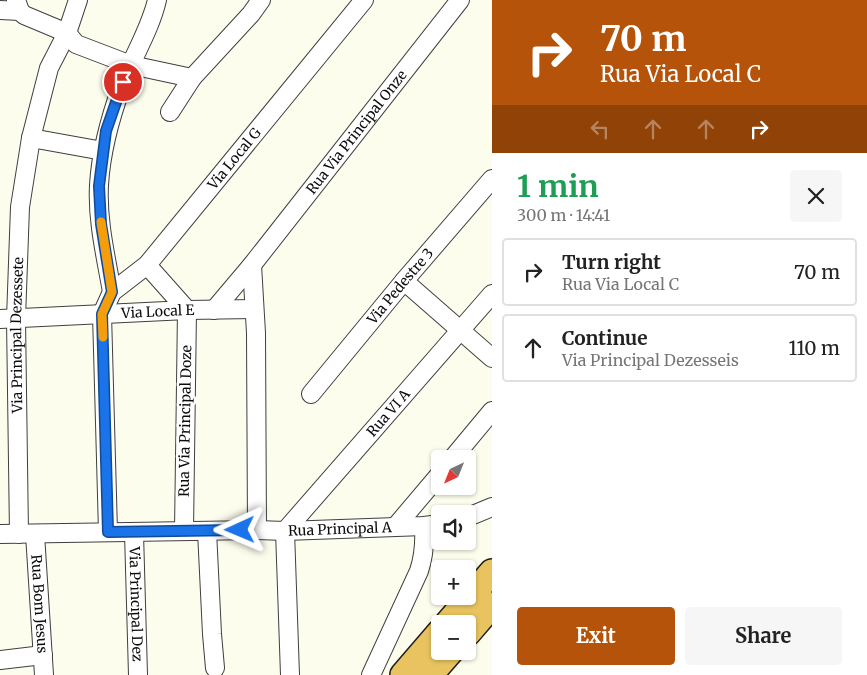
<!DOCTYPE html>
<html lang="en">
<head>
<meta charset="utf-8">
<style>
	body { margin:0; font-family:Merriweather,serif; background:#f6f6f6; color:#222; height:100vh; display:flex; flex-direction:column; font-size:19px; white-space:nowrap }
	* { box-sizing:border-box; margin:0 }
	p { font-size:16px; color:#767676 }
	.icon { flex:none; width:28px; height:28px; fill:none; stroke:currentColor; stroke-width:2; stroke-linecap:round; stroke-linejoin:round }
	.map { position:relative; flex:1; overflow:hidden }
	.panel { display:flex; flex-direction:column; background:#fff; width:375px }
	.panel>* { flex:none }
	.guide { background:#b45309; color:#fff; overflow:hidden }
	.needle { width:32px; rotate:223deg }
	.controls { position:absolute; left:431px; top:450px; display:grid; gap:10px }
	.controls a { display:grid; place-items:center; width:45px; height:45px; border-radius:5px; background:#fff; box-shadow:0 1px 4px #0004; font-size:25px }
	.pin { position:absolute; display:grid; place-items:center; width:42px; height:42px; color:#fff; margin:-21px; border:2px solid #fff; border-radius:50%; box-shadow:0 1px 5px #0007 }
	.me { position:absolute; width:55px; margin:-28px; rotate:269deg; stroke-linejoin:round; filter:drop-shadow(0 0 4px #0008) }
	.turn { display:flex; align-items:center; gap:18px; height:105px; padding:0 25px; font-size:22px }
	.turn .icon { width:65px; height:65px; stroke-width:2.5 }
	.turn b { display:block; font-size:35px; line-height:42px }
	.lanes { display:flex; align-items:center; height:48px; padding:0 25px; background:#0003; justify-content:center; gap:25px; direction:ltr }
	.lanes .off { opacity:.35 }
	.round { display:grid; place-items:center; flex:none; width:52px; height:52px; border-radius:5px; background:#f6f6f6 }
	.overview { display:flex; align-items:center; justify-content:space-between; height:85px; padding:0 25px }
	h1 { font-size:30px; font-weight:700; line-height:38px; color:#1e9e55 }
	.button { display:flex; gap:10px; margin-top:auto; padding:10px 25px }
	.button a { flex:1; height:58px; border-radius:5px; background:#b45309; color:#fff; font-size:20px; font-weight:700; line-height:58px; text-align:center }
	.button a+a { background:#f6f6f6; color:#222 }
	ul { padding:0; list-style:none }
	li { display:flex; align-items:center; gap:15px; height:68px; margin:0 10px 8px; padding:0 15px; border:2px solid #e0e0e0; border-radius:5px }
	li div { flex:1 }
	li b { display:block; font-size:19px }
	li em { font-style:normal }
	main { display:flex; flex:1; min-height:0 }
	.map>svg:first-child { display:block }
</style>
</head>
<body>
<main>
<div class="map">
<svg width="492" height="675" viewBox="0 0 492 675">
	<rect width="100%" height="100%" fill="#fcfdec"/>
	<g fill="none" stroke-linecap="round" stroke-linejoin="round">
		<g stroke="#3f3f3f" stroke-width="20">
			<g id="minor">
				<path d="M16,0L20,11L24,15L67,33L76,44L131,65L192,78"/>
				<path d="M0,10L20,11"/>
				<path d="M170,112L192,78L251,14L261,0"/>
				<path d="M31,138L103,151"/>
				<path d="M147,265L187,310L184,531"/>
				<path d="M252,265L256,333L257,530"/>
				<path d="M404,281L492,358"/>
				<path d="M112,292C106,257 97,221 99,185C101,150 110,118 122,85C133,56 150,30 157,0"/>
				<path id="s1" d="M214,310L252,265L460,0"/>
				<path id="s2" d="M0,319L187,310L254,309"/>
				<path id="s3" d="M311,394L404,281L492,179"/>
				<path d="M452,459L492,411"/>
				<path d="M468,517L492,507"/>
				<path d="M396,526L440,474"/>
				<path d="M207,531L212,634L215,668"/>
				<path id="s4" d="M108,532L102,314L112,292L147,265L364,0"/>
				<path id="s5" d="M134,533L138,675"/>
				<path id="s6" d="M0,534L257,530L285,531L424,526L440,524"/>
				<path id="s7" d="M19,534L16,319L20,207L31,138L49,68L67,33L78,0"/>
				<path id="s8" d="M35,534L44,675"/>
				<path d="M0,660L43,655"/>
				<path id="s9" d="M290,675L285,531L492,294"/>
				<path d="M371,675L419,571C424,556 425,543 424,526"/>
			</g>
		</g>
		<g stroke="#1d1d1d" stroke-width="28">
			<path id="highway" d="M447,624L492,572
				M468,633L492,605
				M403,675L440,632
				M430,675L451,651"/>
		</g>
		<use href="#minor" stroke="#fff" stroke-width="18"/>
		<use href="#highway" stroke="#e8c35f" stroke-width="25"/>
	</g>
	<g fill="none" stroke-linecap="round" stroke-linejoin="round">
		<g stroke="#114b97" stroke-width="12">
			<path id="route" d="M123,82L106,131L99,186L101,224L112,292L102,314L108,532L240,530"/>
		</g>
		<use href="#route" stroke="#1a73e8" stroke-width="9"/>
		<path stroke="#f59e0b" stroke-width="9" d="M101,222L112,292L102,314L103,337"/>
	</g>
	<g text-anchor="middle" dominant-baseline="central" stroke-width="5" stroke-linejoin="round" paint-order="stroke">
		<g font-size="14" fill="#0c0c0c" stroke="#fff">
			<text stroke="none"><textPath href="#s1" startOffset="228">Rua Via Principal Onze</textPath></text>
			<text stroke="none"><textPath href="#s4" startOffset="424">Via Local G</textPath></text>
			<text stroke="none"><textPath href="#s3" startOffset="140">Via Pedestre 3</textPath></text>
			<text stroke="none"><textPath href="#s2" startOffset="158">Via Local E</textPath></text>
			<text stroke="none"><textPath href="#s7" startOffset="199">Via Principal Dezessete</textPath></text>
			<text stroke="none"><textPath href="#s9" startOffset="301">Rua VI A</textPath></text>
			<text transform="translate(185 421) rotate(-89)">Rua Via Principal Doze</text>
			<text stroke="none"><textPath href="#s6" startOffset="340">Rua Principal A</textPath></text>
			<text stroke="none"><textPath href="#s8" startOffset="70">Rua Bom Jesus</textPath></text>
			<text stroke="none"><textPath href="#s5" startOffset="71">Via Principal Dez</textPath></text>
		</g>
	</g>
</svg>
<div class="controls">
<a><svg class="needle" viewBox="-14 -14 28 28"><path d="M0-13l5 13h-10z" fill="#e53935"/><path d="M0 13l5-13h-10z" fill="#767676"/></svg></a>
<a><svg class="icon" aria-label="sound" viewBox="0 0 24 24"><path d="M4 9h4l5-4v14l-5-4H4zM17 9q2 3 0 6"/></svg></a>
<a>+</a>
<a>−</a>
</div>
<div class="pin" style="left:123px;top:82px;background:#d93025"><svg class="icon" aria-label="arrive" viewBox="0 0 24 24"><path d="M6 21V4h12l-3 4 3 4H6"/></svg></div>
<svg class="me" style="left:240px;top:530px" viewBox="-20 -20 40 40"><path d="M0-17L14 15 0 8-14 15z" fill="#1a73e8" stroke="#fff" stroke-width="4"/></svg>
</div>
<section class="panel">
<div class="guide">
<div class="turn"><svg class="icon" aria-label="right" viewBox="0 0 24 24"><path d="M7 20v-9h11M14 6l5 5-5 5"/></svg><div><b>70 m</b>Rua Via Local C</div></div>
<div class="lanes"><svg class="icon off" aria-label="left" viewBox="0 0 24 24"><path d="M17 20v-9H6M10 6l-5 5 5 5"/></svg><svg class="icon off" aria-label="ahead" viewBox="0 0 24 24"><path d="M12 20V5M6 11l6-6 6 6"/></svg><svg class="icon off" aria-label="ahead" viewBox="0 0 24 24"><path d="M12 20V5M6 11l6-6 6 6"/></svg><svg class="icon" aria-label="right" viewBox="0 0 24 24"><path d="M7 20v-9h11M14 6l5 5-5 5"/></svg></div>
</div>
<div class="overview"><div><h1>1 min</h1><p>300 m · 14:41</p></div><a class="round"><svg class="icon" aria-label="close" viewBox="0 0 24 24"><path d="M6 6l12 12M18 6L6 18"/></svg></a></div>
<ul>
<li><svg class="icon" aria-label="right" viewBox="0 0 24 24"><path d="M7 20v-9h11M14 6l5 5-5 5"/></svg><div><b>Turn right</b><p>Rua Via Local C</p></div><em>70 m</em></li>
<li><svg class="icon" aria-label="ahead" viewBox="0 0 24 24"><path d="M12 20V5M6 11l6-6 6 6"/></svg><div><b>Continue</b><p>Via Principal Dezesseis</p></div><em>110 m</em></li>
</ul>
<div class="button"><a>Exit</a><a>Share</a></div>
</section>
</main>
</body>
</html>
